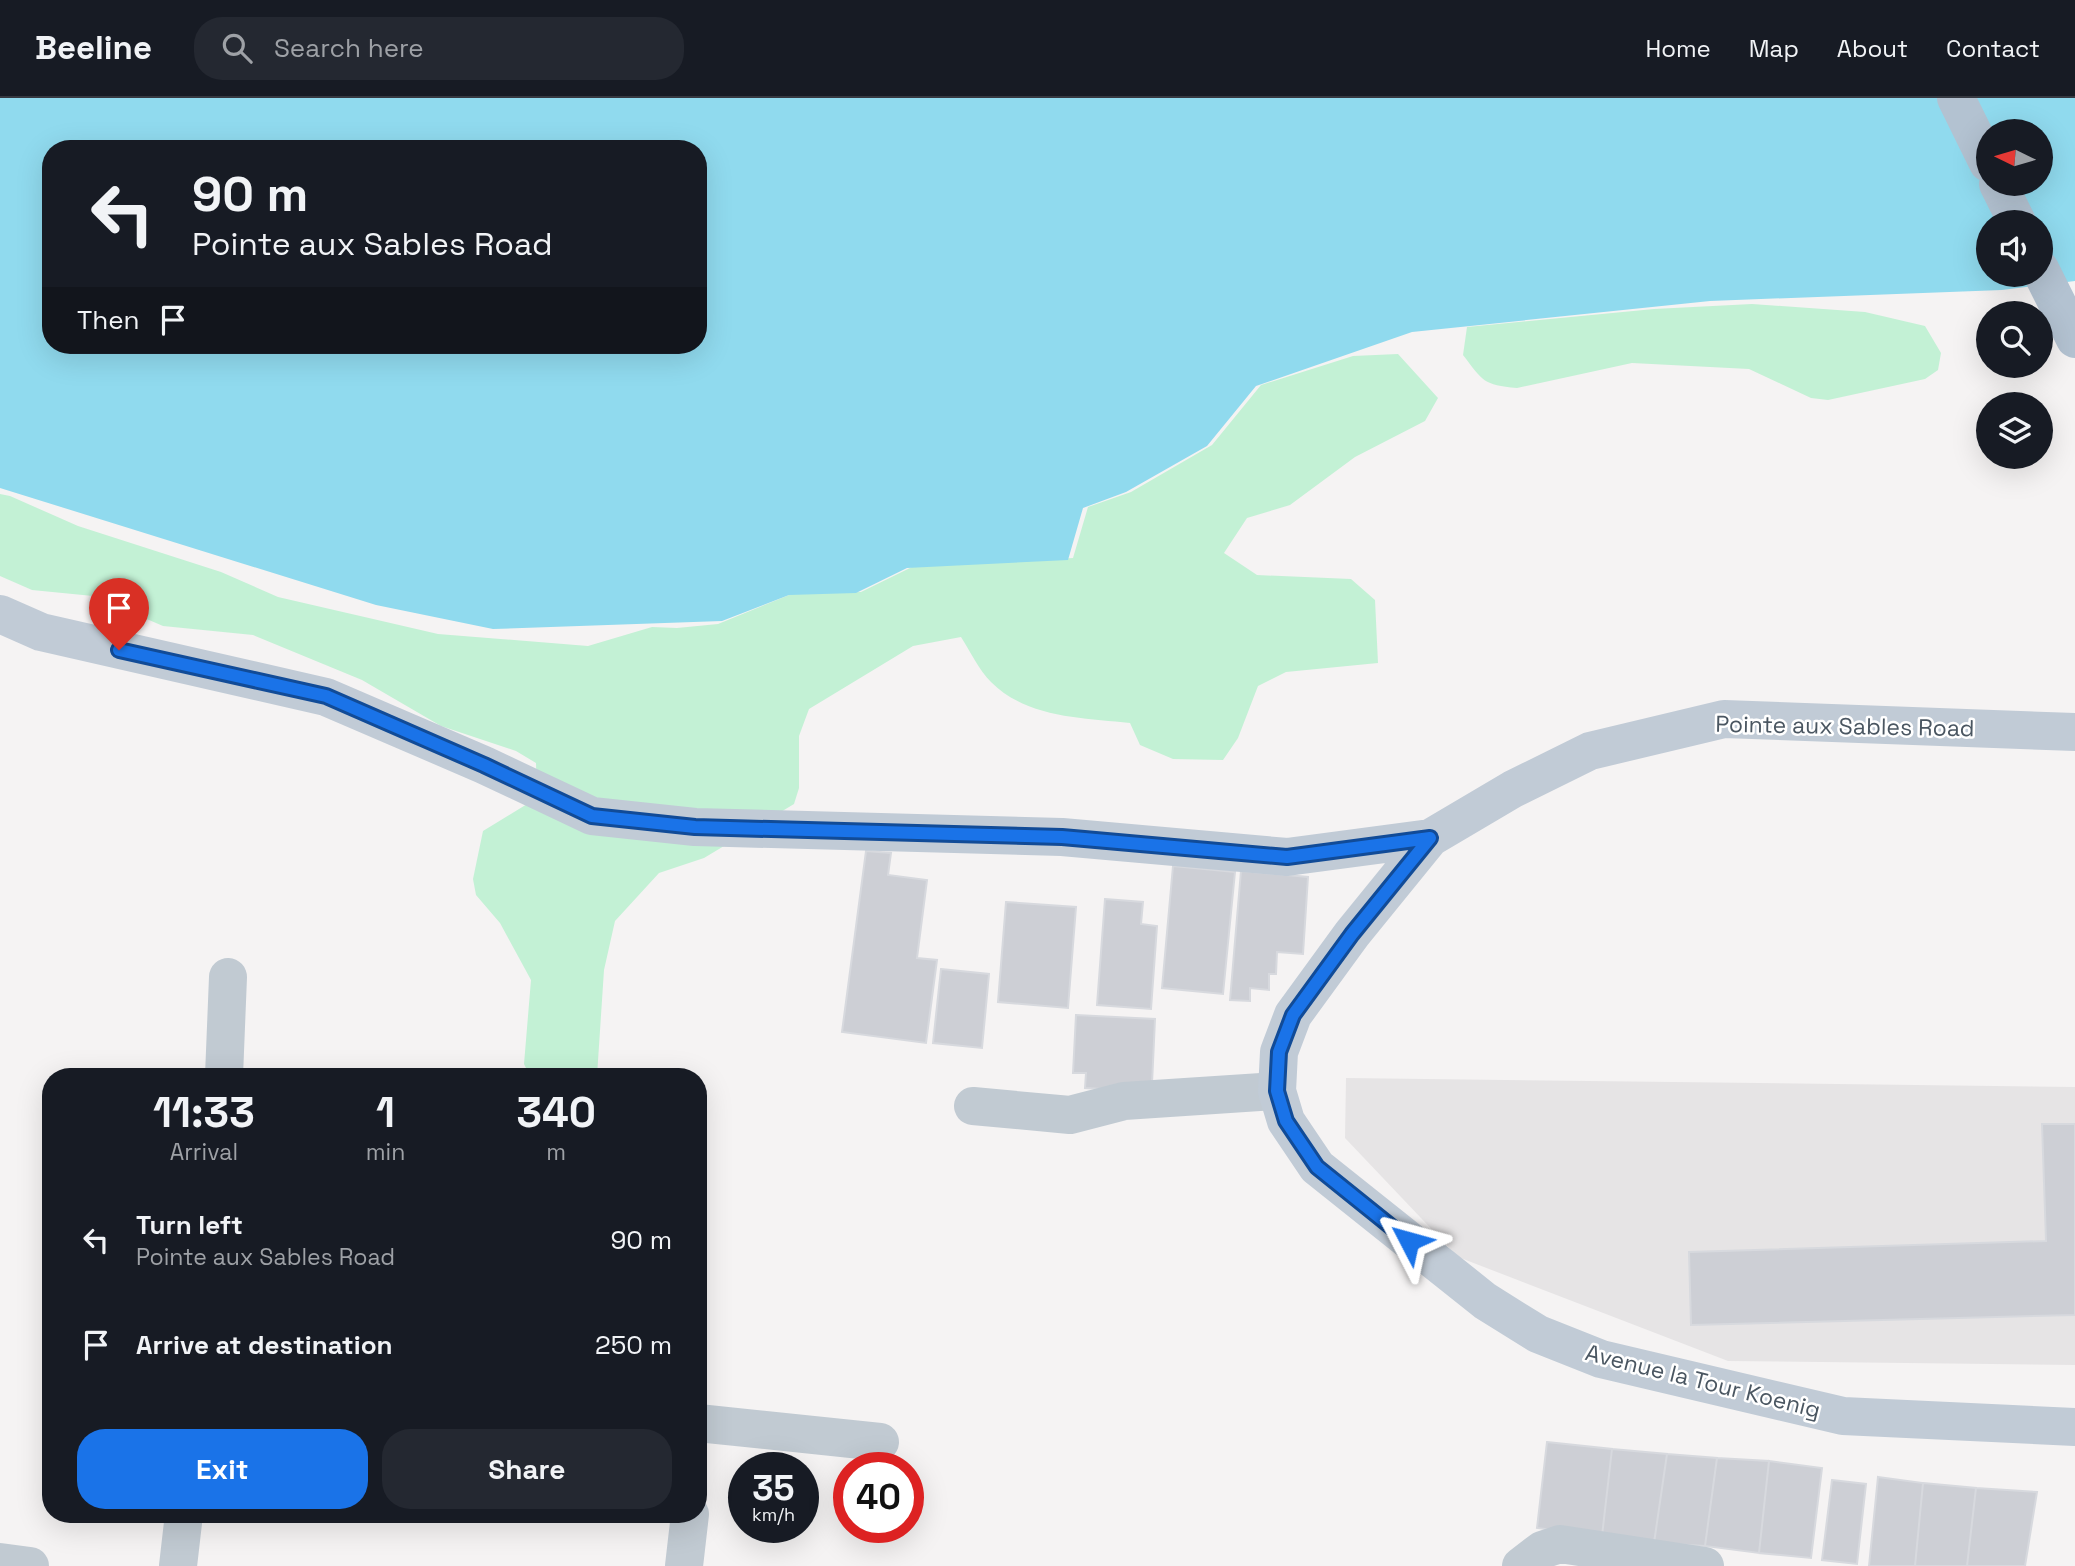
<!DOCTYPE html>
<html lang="en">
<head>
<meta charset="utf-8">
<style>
	body { margin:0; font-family:"Space Grotesk",sans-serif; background:#242831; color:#f1f3f6; height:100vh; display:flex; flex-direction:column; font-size:26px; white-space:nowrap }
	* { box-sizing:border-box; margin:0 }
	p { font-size:23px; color:#9ea1a6 }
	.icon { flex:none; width:38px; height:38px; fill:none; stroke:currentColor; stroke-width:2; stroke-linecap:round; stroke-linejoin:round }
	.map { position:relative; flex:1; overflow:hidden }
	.details { position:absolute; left:42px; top:970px; width:665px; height:455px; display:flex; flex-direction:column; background:#171b24; border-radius:28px; box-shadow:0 7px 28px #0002 }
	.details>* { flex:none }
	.top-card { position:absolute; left:42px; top:42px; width:665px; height:214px; border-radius:28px; box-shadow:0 7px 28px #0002; background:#171b24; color:#f1f3f6; overflow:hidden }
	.needle { width:46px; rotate:275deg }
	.fabs { position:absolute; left:1976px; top:21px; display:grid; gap:14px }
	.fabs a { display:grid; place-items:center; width:77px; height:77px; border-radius:50%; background:#171b24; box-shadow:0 7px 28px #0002; font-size:35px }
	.speed { position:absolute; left:728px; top:1354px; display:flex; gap:14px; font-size:35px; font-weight:700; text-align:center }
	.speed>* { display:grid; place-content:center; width:91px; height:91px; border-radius:50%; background:#171b24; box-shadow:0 7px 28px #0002; line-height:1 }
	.speed small { font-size:18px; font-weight:400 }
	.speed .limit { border:10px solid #d22; background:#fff; color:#111 }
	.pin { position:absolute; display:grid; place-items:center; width:60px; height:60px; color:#fff; margin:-72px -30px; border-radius:50% 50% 50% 0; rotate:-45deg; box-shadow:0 0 7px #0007 }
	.pin .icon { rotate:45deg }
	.me { position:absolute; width:77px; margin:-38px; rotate:309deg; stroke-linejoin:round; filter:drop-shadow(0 0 5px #0008) }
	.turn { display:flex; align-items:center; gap:24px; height:147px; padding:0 35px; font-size:32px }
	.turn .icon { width:91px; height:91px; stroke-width:2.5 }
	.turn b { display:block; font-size:49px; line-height:60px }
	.then { display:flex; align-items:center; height:66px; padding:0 35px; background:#0003; gap:14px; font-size:26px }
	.eta { display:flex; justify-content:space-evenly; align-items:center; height:119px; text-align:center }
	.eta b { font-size:42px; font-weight:700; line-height:49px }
	.button { display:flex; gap:14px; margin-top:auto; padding:14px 35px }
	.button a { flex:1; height:80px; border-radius:28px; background:#1a73e8; color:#fff; font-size:28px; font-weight:700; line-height:80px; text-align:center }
	.button a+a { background:#242831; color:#f1f3f6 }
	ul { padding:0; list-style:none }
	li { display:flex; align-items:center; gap:21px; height:105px; padding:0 35px }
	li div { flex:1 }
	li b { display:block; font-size:26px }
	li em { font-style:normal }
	header { display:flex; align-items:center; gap:42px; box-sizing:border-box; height:98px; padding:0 35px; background:#171b24; border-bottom:2px solid #363941 }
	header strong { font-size:33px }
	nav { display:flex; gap:38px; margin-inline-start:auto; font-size:24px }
	.search { width:490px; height:63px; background:#242831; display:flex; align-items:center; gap:18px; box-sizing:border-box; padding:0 24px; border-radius:28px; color:#9ea1a6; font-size:26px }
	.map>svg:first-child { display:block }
</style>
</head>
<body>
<header>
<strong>Beeline</strong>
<div class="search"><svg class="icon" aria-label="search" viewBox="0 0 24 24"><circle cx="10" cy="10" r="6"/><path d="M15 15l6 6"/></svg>Search here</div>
<nav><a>Home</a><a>Map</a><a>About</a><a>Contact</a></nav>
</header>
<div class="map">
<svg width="2075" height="1468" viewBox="0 0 2075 1468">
	<rect width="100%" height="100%" fill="#f5f3f3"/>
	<path fill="#e6e4e5" d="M1346,980L2075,989V1267L1728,1263L1458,1159L1345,1040Z"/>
	<path fill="#c3f1d5" d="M1752,206L1865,214L1925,228L1941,255L1938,272L1925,281L1828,302L1811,300L1749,271L1632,265L1517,290C1483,287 1483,283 1463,257L1467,229L1654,211Z
		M1398,256L1438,300L1425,323L1355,359L1290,407L1247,420L1224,455L1257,477L1351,481L1375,502L1378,565L1286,574L1258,588L1238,640L1223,662L1173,661L1140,647L1130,625C1082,620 1027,620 991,584C979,572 970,553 961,539L913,548L809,611L799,638V690L794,706L704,760L659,775L615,823L604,872L597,978H530L524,966L531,882L500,825L476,797L473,781L483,733L537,700L536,665L516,653L441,628L362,582L253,537L163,528L93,498L32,492L0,478V396L10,398L78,428L221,474L278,499L438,536L588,548L652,529L677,530L718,526L794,495L861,494L912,469L1073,460L1088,409L1131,394L1212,347L1261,287L1353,258Z"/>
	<path fill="#90daee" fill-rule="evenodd" d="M0,0H2075V183L2002,192L1710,203L1412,234L1256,288L1207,348L1126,394L1083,410L1068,462L907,470L856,495L789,497L722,523L493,531L376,507L0,390ZM1988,33H2040V86H1988ZM51,51H698V247H51ZM1988,124H2040V177H1988Z"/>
	<path fill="#cdcfd5" stroke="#d7d9de" stroke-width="2" d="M866,753L891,755L888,777L927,782L917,860L937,862L926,945L842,934Z
		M1173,768L1235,774L1223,896L1162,890Z
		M1241,773L1308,779L1303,856L1277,854L1276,876H1269V892L1250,890V903L1230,902Z
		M1105,801L1143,804L1141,826L1157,828L1151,911L1097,907Z
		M1006,804L1076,809L1068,910L998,904Z
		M941,871L989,876L982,950L933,945Z
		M1076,917L1155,921L1152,986L1121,992L1085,990L1086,975H1073Z
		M2042,1026H2075V1217L1691,1227L1689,1154L2046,1143Z
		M1547,1344L1612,1351L1602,1438L1537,1430Z
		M1612,1351L1667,1356L1654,1445L1602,1438Z
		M1667,1356L1717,1360L1705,1448L1654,1445Z
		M1717,1360L1769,1363L1759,1455L1705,1448Z
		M1769,1363L1822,1370L1811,1460L1759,1455Z
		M1878,1379L1923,1385L1915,1468H1869Z
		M1832,1382L1866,1386L1857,1466L1822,1462Z
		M1923,1385L1976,1390L1967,1468H1915Z
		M1976,1390L2037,1394L2025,1468H1967Z"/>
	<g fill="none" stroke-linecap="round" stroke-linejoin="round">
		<path stroke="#c1cad2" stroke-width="38" d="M224,978L228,879
			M973,1008L1070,1017L1124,1003L1277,993
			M698,1325L880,1344
			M0,1464L30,1468
			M178,1468L184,1416
			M684,1468L690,1416
			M1521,1468L1542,1452L1560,1446L1705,1468"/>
		<path stroke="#c1cbd6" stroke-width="38" d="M0,516L41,534L326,599L484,667L592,718L695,729L1062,739L1287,759L1430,740L1513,691L1590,653L1724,621L2075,634
			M1430,740L1352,836L1293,917L1279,954L1277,993L1286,1023L1317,1069L1485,1203L1538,1236L1601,1261L1843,1318L2075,1329"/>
		<path stroke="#b3c2d1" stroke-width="38" d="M1956,0L1988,65
			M1998,86L2017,124
			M2040,171L2075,241"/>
	</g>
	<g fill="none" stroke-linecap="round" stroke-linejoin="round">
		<g stroke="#114b97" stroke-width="18">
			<path id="route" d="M119,552L326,598L484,667L592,718L695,729L1062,739L1287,759L1430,740L1352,836L1293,917L1279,954L1277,993L1286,1023L1317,1069L1409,1143"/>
		</g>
		<use href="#route" stroke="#1a73e8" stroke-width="12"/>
	</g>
	<g text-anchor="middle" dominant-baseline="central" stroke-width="5" stroke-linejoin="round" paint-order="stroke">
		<g font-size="23" fill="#4a5661" stroke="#fff">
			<text transform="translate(1845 628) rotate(1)">Pointe aux Sables Road</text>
			<text transform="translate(1703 1283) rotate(14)">Avenue la Tour Koenig</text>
		</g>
	</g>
</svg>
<div class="fabs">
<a><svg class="needle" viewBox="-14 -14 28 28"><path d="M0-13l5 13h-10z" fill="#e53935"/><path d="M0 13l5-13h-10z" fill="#9ea1a6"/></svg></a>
<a><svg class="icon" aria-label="sound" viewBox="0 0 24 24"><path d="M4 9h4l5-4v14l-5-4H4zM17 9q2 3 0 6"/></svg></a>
<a><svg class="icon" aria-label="search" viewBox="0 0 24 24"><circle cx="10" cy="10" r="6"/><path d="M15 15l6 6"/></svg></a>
<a><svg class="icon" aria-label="layers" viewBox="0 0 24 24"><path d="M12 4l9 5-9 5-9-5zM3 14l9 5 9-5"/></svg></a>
</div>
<div class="speed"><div>35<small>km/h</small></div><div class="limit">40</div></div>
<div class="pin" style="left:119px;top:552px;background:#d93025"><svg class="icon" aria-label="arrive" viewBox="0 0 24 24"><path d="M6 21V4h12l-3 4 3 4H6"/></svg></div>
<svg class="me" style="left:1409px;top:1143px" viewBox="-20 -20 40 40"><path d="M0-17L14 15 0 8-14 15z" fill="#1a73e8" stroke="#fff" stroke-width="4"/></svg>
<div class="top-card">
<div class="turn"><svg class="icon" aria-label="left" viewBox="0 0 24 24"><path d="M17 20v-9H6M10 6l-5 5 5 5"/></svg><div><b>90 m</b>Pointe aux Sables Road</div></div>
<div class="then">Then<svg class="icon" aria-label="arrive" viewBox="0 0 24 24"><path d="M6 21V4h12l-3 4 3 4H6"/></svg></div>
</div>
<section class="details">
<div class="eta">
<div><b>11:33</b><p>Arrival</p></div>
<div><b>1</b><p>min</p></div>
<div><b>340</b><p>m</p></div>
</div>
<ul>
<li><svg class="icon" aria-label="left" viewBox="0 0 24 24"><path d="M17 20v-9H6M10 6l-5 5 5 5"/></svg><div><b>Turn left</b><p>Pointe aux Sables Road</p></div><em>90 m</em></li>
<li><svg class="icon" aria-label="arrive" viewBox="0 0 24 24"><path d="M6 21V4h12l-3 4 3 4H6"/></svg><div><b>Arrive at destination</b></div><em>250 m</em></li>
</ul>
<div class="button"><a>Exit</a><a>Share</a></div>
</section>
</div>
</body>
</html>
